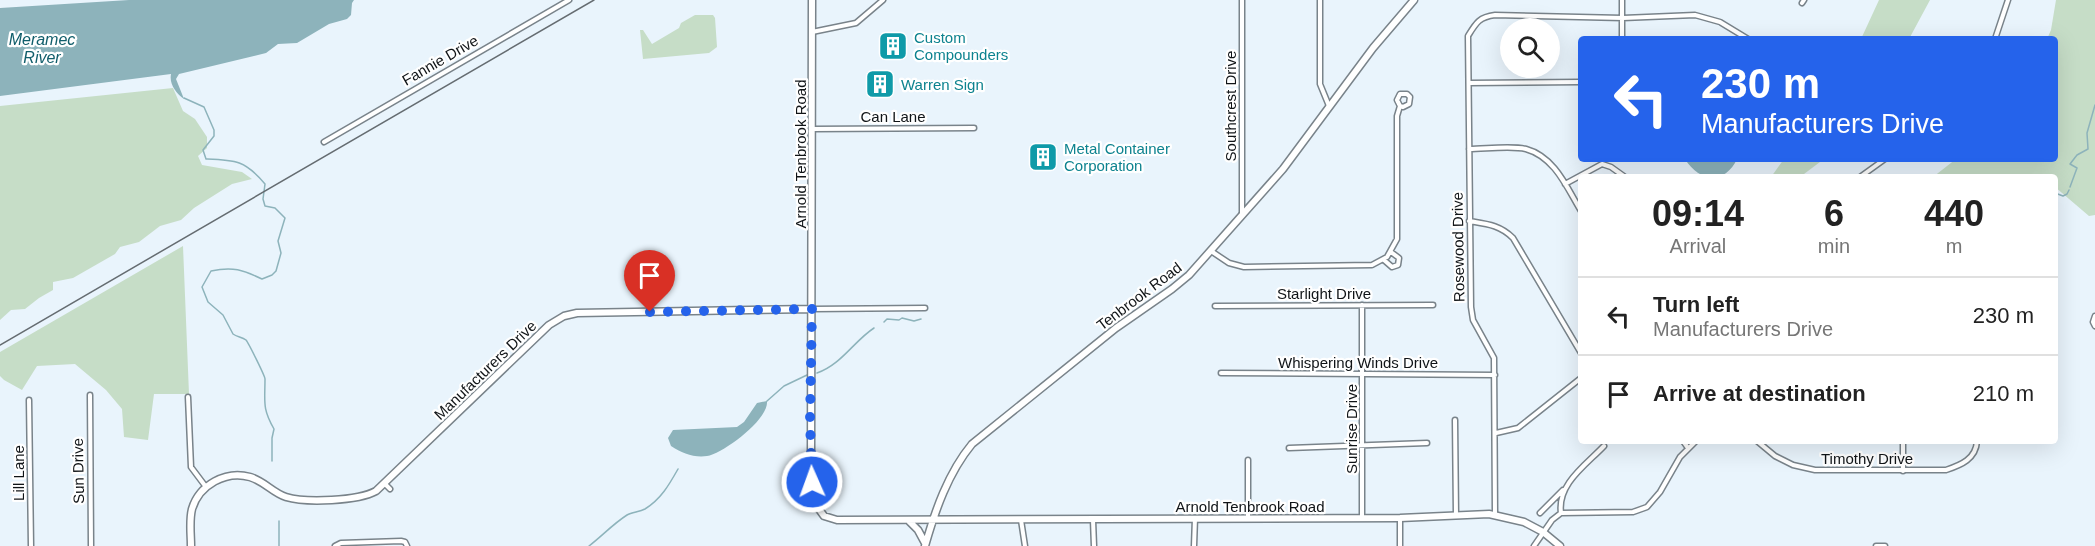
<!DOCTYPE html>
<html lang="en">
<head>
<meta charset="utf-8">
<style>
	body { margin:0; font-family:Arial,sans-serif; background:#f6f6f6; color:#222; height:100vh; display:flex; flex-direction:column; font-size:22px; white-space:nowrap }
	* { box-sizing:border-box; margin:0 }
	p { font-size:20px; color:#767676 }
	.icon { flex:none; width:33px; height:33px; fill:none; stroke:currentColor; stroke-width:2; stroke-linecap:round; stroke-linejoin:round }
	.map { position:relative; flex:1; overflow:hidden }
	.side { position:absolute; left:1578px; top:174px; width:480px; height:270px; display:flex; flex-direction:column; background:#fff; border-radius:6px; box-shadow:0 6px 24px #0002 }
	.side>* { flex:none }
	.banner { position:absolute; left:1578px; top:36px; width:480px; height:126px; border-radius:6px; box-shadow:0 6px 24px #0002; background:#2563eb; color:#fff; overflow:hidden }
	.tools { position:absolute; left:1500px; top:18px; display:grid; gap:12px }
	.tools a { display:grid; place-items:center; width:60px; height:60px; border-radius:50%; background:#fff; box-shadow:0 6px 24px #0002; font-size:30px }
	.pin { position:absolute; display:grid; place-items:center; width:51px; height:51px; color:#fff; margin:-62px -26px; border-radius:50% 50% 50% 0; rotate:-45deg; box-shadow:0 0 6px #0007 }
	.pin .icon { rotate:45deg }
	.me { position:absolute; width:66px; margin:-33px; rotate:358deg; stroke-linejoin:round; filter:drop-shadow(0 0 4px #0008) }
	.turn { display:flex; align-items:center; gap:21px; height:126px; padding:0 24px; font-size:27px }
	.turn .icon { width:78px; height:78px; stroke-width:2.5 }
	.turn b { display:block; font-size:42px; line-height:51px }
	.eta { display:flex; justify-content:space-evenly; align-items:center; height:102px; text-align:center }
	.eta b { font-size:36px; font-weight:800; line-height:42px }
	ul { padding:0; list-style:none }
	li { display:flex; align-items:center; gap:18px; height:78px; padding:0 24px; border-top:2px solid #e0e0e0 }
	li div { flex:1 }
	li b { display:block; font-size:22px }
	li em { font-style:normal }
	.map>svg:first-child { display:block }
</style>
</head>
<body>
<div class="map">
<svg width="2095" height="546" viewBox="0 0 2095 546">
	<rect width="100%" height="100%" fill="#e9f4fc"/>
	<path fill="#c6ddc7" d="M1879,0H1930L1909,39H1861Z
		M2056,0H2095V215L2089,216L2055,187V177H1933L1956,159H2055V39H2047L2051,30Z
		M695,15H713L715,18L717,47L709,53L643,59L640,30H643L652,44L679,28L681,23Z
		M173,88L183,111L195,119L207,137V148L198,156L202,165L242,172L252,179L232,184L194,208L181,220L160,226L139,242L120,247L115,254L73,278L53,282V290L39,298L25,309L11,310L0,320V106Z
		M1784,159H1824L1800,177H1771Z
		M183,246L189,394H154L148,440L124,437L122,409L106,390L75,364L37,366L22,390L4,380L0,376V352Z"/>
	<path fill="#8db3bb" d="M129,0H354L352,3L351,15L347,19L329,24L297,43L278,44L266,53L179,74L176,79L184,99C176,93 169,84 171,74L0,96V8Z
		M1685,159H1737C1725,185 1699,182 1685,159Z
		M767,401C769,419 724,453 707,456C694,458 682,453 671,446L668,438L673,430L737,427L744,422L757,403Z"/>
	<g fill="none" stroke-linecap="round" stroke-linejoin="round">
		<path stroke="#8db3bb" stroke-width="1.5" d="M184,98L204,107L214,130V136L203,150L206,159C235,160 245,160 265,184L263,199L265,206L275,208L285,218L278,241L281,253L276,271L272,275L262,279C243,270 233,266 211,271L202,287L208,302L223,315L233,334C237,337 242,337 246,340C248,342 265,376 265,379C265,402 262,408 274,429L272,438V461
			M2070,187L2077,168L2070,164L2077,155L2088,149L2087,133L2095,105
			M2055,193L2063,196L2067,194L2069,190
			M884,322L887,319L899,320L902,318L914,321L921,319
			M817,373C841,365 854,341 874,328
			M767,401L784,386L807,375
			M279,546V521
			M589,546C602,536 613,524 627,515C632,512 639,512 645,509C661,499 669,485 678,469"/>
		<g stroke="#79838a" stroke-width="7">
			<path id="street" d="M1320,0V84L1329,106
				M1622,0V39
				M1802,3L1804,0
				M812,32L856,23L883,0
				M1995,39L2008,0
				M1469,83L1581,82
				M812,129L974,128
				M324,142L569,0
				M1469,149C1485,149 1511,145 1526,149C1555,157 1567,188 1581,211
				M1860,177L1885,159
				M1565,184L1602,164L1611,167L1625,177
				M1242,213V0
				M1469,221C1487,224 1500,225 1513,238L1581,353
				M1211,251L1229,263L1244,267L1372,265L1387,257L1397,239V116L1400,106L1397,100L1400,94H1407L1410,97L1409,104L1403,107L1400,106
				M1384,260L1392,267L1398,265L1399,258L1391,252
				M1362,305V518
				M1215,306L1433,305
				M812,309L925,308
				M2095,316L2093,322L2095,326
				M1221,373L1495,375
				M90,395L91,546
				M188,397L191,467L206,487
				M29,400L31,546
				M1455,420L1456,515
				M1496,433L1518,428L1581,378
				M1683,441L1688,448
				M1757,441L1775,456L1793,465L1815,470H1946C1961,465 1976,459 1977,441
				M1903,441V471
				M1289,448L1427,443
				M385,484L390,489
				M1540,513L1563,490
				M1561,513C1557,484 1586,465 1604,446
				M1495,514L1494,358L1473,320L1471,307L1468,36C1476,23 1479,17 1495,15L1623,18L1695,15L1720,22L1748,39
				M1248,517V460
				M1400,518V546
				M1021,520L1025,546
				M1093,520L1094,546
				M335,546L341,543L401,541L405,542L407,546
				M1194,546L1195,518
				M1534,546L1552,520L1561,513L1633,512L1647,507L1660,492L1680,457L1696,441
				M1876,546H1885"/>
		</g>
		<g stroke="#79838a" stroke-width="9">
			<path id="secondary" d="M812,0L811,462L812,490L816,505L824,516L837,520L1400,518L1489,514L1524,522L1543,532L1560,546
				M909,521L918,530L925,543
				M191,546C191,534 189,521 192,509C199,485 226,470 250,477C264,481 273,493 286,497C306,503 358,501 376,491L549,325L564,316L577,313L812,309
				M925,546C935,511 948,473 972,444L1116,328L1172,289L1189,275L1283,169L1373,48L1414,0"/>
		</g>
		<use href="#street" stroke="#fff" stroke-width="4"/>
		<use href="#secondary" stroke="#fff" stroke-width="6"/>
		<path stroke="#656c71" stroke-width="1.5" d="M0,345L594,0"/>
	</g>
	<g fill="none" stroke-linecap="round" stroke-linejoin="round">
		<path stroke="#2563eb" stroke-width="10" stroke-dasharray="0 18" d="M650,312L812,309L810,420L812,482"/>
	</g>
	<defs>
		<g id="building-square" transform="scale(1.5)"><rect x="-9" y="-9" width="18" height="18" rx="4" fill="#0f9aa8" stroke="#fff"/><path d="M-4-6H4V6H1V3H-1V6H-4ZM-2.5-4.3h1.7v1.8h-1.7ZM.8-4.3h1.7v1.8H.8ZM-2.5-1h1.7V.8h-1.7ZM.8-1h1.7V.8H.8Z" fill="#fff"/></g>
	</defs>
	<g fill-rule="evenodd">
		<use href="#building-square" x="893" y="46"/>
		<use href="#building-square" x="880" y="84"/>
		<use href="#building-square" x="1043" y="157"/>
	</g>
	<g text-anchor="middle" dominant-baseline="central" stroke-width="4.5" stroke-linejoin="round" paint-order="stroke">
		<g font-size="15" fill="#0d838f" stroke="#fff" text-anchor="start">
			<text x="914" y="37">Custom<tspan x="914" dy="17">Compounders</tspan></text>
			<text x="901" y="84">Warren Sign</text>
			<text x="1064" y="148">Metal Container<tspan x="1064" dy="17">Corporation</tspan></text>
		</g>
		<g font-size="15" fill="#101417" stroke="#fff">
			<text transform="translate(440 60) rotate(-30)">Fannie Drive</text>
			<text transform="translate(1230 106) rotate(-90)">Southcrest Drive</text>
			<text x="893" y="116">Can Lane</text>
			<text transform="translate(800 154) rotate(-90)">Arnold Tenbrook Road</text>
			<text transform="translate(1458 247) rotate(-91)">Rosewood Drive</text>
			<text x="1324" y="293">Starlight Drive</text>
			<text transform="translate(1139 296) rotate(-37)">Tenbrook Road</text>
			<text x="1358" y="362">Whispering Winds Drive</text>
			<text transform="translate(485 370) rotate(-44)">Manufacturers Drive</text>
			<text transform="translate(1351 429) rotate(-90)">Sunrise Drive</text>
			<text x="1867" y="458">Timothy Drive</text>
			<text transform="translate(78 471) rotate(-91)">Sun Drive</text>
			<text transform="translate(18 473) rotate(-90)">Lill Lane</text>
			<text x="1250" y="506">Arnold Tenbrook Road</text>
		</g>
		<g font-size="16" font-style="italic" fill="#115e6b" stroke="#fff">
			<text x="42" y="39">Meramec<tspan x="42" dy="18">River</tspan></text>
		</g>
	</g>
</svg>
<div class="tools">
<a><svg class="icon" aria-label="search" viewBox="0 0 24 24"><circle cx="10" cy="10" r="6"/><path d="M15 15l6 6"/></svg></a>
</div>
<div class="pin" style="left:650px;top:312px;background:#d93025"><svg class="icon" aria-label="arrive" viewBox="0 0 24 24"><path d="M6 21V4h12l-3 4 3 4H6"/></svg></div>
<svg class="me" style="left:812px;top:482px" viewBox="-20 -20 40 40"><circle r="17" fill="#2563eb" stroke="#fff" stroke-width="3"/><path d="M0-11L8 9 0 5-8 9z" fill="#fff"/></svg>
<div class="banner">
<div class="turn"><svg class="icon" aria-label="left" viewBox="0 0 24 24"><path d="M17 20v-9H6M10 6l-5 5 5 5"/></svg><div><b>230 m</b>Manufacturers Drive</div></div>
</div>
<section class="side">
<div class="eta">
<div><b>09:14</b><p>Arrival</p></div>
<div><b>6</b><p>min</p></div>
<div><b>440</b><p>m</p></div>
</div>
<ul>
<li><svg class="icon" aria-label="left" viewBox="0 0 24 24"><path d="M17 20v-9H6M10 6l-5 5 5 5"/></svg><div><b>Turn left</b><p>Manufacturers Drive</p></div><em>230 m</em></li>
<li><svg class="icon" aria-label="arrive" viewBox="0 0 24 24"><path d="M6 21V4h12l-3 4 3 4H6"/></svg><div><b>Arrive at destination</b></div><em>210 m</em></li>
</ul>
</section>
</div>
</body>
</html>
